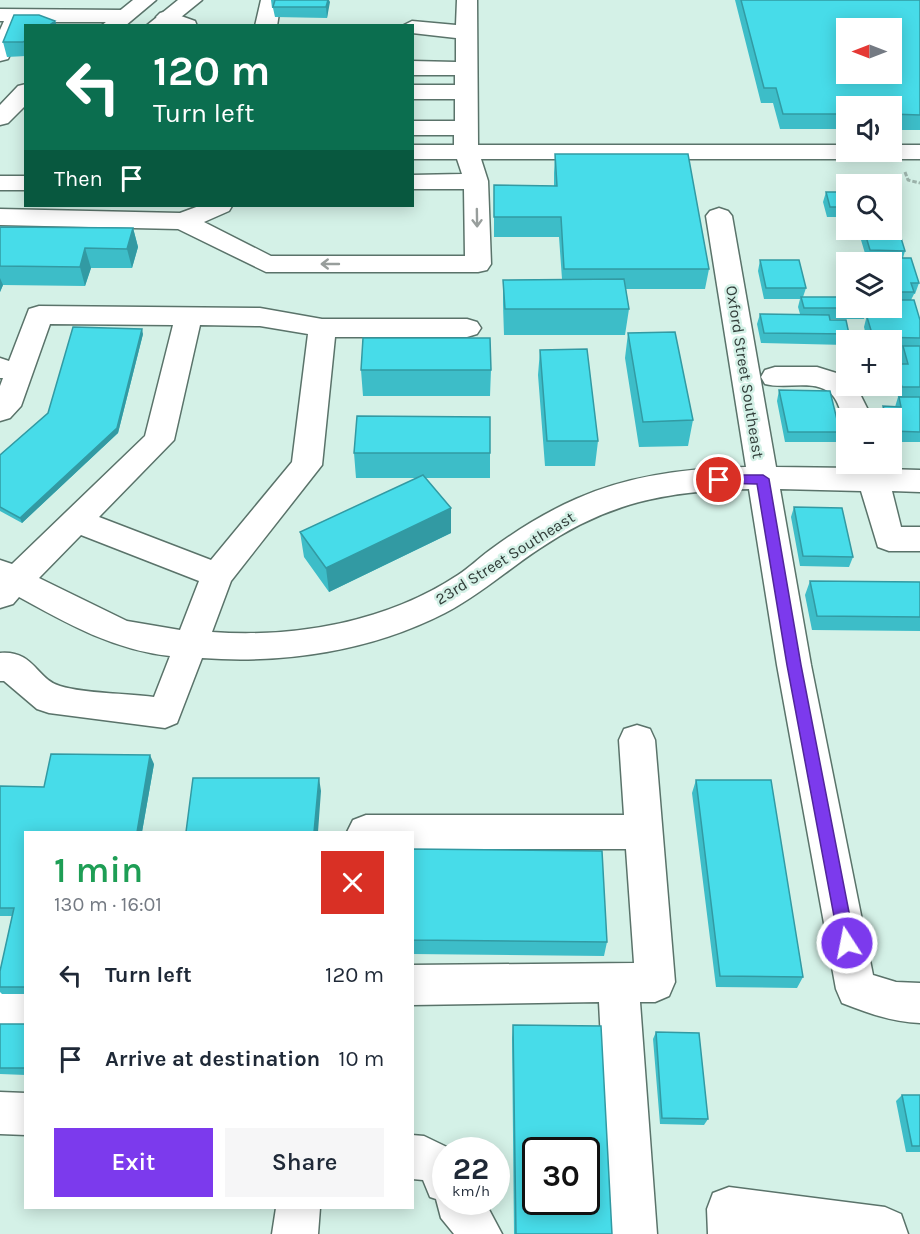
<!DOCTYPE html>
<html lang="en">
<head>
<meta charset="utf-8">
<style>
	body { margin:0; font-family:Karla,sans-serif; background:#f6f6f7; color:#1f2937; height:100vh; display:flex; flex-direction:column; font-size:22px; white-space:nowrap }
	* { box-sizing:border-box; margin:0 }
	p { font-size:20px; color:#747a83 }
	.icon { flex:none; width:33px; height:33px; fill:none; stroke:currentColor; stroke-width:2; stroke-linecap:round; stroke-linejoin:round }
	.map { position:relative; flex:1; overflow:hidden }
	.side { position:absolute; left:24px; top:831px; width:390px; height:378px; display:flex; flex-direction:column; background:#fff; border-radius:0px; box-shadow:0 3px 15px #0003 }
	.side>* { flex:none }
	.guide { position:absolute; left:24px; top:24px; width:390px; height:183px; border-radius:0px; box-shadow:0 3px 15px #0003; background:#0b6e4f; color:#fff; overflow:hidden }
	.needle { width:39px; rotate:270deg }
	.fabs { position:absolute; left:836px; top:18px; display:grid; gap:12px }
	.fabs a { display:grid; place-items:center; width:66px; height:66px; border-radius:0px; background:#fff; box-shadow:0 3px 15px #0003; font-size:30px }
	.speed { position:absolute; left:432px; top:1137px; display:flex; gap:12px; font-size:30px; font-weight:700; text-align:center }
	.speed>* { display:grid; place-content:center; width:78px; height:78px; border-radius:50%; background:#fff; box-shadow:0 3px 15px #0003; line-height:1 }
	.speed small { font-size:15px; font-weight:400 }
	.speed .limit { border:3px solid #111; border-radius:9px; background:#fff; color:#111 }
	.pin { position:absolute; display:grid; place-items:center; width:51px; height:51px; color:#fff; margin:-26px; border:3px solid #fff; border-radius:50%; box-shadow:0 2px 6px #0007 }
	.me { position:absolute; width:66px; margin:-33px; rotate:349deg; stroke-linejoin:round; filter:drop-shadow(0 0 4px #0008) }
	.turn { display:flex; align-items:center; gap:21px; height:126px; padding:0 30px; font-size:27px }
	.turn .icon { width:78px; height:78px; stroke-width:2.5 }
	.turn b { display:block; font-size:42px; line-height:51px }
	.then { display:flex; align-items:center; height:57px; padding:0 30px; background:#0003; gap:12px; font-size:22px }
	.round { display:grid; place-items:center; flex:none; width:63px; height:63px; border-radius:0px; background:#f6f6f7 }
	.summary { display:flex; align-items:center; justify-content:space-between; height:102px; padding:0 30px }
	h1 { font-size:36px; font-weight:600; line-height:45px; color:#1e9e55 }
	.cta { display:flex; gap:12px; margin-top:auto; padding:12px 30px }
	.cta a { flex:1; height:69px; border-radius:0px; background:#7c3aed; color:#fff; font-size:24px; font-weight:600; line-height:69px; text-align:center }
	.cta a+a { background:#f6f6f7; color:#1f2937 }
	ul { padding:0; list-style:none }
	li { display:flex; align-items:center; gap:18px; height:84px; padding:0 30px }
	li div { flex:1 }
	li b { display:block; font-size:22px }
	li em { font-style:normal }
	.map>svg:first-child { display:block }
</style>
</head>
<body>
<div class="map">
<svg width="920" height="1234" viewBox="0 0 920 1234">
	<rect width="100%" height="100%" fill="#d4f1e7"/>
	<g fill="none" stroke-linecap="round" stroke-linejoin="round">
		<g stroke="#5a736a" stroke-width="3">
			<path id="minor" d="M261,0H281L277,26H255Z
				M457,0H477L478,145H846V152H891V145H920V159H481L488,181L491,264L487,270L478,272H266L178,229L0,225V209L180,213L199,206H232L229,211L204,222L271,256H465L464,189H412V175L462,174L457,159H412V145H454V135H412V121H455V99H412V85H455V75H412V61L456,62V38L412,33V26H402L412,21L456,25Z
				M0,9L124,10L131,12L135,16L131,20L124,22H28L24,24L8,59L0,61V30L4,21H0Z
				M167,11L195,21L197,26C184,26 165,29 156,17L160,13Z
				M0,176H26V190H0Z
				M719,208L728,211L732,216L776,467L855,468L854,464H884L885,469L920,470V492L892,491L901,527H920V551H889L878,547L861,491L780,489L811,665L873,975L896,982L920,983V1023C892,1022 868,1013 842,1003L836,989L777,665L749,489C667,491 608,502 539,549C507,570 480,595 445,613C371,651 285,664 202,658L177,723L165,728L49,713L37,709L4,681H0V653C34,650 36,679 60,686C87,694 125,693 154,697L170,656C114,650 68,624 19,597L13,604L0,608V560L12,564L145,436L173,325L50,324L21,406L10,418L0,421V386L3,378H0V358L9,361L29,309L39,306L260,308L322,319H467L477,322L481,328L477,334L467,337H335L322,465L231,581L212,632C296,638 387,622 458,575C469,568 479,558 490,550C517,530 546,512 576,499C629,475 688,468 746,467L706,216L710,211ZM200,325L260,326L308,334L292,462L211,560L99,517L174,440ZM81,535L199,581L180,630L127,621L39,578Z
				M775,367H817L846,376V386H856L872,418H846V424C841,416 840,405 834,397C819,377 787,390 765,384L761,377L765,370Z
				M637,725L650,729L655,740L675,982L669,996L655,1002H640L657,1234H611L599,1002L412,1005V965L634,963L626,849H412V832H347L353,820L366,815H624L619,740L624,729Z
				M0,984L26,985V1025L0,1024Z
				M0,1092L26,1093V1135L0,1134Z
				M412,1135L424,1136L453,1150H446V1202H485L502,1234H454L441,1218L436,1199L430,1197L423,1180L412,1179Z
				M729,1187L885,1207L901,1214L908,1234H708L707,1209L713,1193Z
				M276,1208H320L318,1234H272Z"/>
		</g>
		<g stroke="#5a736a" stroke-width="3">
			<path id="highway" d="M133,0H156L125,26H101Z
				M178,0H202L170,26H146Z
				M26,84V105L8,123L0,125V105L18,86Z"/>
		</g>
		<path stroke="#9cb3ab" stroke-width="3" stroke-dasharray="4.5 2" stroke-linecap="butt" d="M905,172L908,180L920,183"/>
		<use href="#minor" fill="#fff" fill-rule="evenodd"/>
		<use href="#highway" fill="#fff" fill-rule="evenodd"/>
	</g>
	<path fill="#3dbdc8" d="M271,0H329L327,18L275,17L273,8H272Z
		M735,0H920V130H891V106H846V129H780L773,103H761Z
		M14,15H39L55,21L57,26H26V56L7,57L3,42Z
		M555,154L709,269L705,289H626L629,309L625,335H504L503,305V280L562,279L559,237H494V185L554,186V173Z
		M854,176L887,184H851Z
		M826,192H846V217H827L823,202Z
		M891,197L894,207L891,217Z
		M0,227L133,228L138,247L132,268H91L85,286L3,285L0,292Z
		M893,228L905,251L903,258L919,283L915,294H914L911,300L920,320V442H891V418H880V417L883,406L895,407L898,397L891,374L895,364H901L899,356L902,348H891V340H867L864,327L866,319L865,315L864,319H830L849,334L847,340H846V345L761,343L757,324L760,314H800L798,307L800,299H764L758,271L760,260L806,288L803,297L846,308H891V262H876V261L867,260L858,230H891Z
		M628,333L693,420L688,446L639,447L625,358Z
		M143,334L118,433L22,523L0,511V455Z
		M540,350L598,441L595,466H545L538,375Z
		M361,370H491L490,396H363Z
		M779,390L840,432L836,442H785L777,401Z
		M354,453H490V478H425L451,508V533L329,592L304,557L300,532L417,478H356Z
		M794,507L853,557L849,567L800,566L791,517Z
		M810,581L920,582V631L812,630L805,595Z
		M154,764L142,832H26V994H2L0,992V971L12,916H0V786L44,787Z
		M696,780L803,977L797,988L716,987L692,793Z
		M412,849L607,942L604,956L412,954Z
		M0,1024H26V1075L0,1074Z
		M513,1025L612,1234H514L512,1038Z
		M656,1032L708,1119L704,1125L660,1124L653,1039Z
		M902,1095H920V1152H906L896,1101Z"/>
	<path fill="#329aa3" d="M328,0H329L330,2L327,18L326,7Z
		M55,21L57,26H48Z
		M133,228L138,247L132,268L127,249Z
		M85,248L91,268L85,286L80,267Z
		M0,278L3,285L0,292Z
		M142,329L143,334L118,433L22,523L20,518Z
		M451,508V533L329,592L326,568Z
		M150,755L154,764L142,832H137Z
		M319,778L321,791L318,832H314Z"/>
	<path fill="#47dce9" stroke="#329aa3" stroke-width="1.5" fill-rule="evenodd" d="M275,0H328L326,7H273Z
		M741,0H920V115L891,114V106H846V114H783L776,88H764ZM846,28H891V74H846Z
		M14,15H39L55,21L48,26H26V40L23,42H3Z
		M555,154H688L709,269H564L561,217H494V185L557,186Z
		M854,176H884L887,184H856Z
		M826,192H846V207H830Z
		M891,197L894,207H891Z
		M891,222L893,228H898L905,251L870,250L864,230H891Z
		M0,227L133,228L127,249L85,248L80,267L0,266Z
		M877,258H911L919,283H911L914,292H891V262H879Z
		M760,260H799L806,288H766Z
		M624,279L629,309H505L503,280Z
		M801,297H846V308H867H804Z
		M891,300H914L920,320V338L873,337L867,317H872L870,308H891Z
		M760,314L829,315L830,320H846L849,334L764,333Z
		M73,327L142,329L117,428L20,518L0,507V455L48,413Z
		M675,332L693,420L643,422L628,333Z
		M363,338H490L491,370H361Z
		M903,346H920V387H902L895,364H908Z
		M587,349L598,441H547L540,350Z
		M779,390L830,391L840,432H788Z
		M899,397H920V432L891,431V418H887L883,406L901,407Z
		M357,416L490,417V453H354Z
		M423,475L451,508L326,568L300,532Z
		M794,507L842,508L853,557L803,556Z
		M810,581L920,582V617L817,616Z
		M51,754L150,755L137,832H26V987H0V971L14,908H0V786L44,787Z
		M193,778H319L314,832H186Z
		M696,780H771L803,977L720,976Z
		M412,849L602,851L607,942L412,940Z
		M0,1024H26L25,1068H0Z
		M513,1025L601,1026L612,1234H516ZM536,1150H586V1202H536Z
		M656,1032L699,1033L708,1119L662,1118Z
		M902,1095H920V1146H912Z"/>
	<defs><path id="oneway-shaft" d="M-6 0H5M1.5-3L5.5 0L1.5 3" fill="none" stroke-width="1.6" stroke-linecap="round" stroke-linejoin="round" transform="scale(1.5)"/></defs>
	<g stroke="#989e9c">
		<use href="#oneway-shaft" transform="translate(477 218) rotate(89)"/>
		<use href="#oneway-shaft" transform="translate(330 264) rotate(-180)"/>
	</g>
	<path fill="#7c3aed" stroke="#51269a" stroke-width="1.5" d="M719,475H763L769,479L801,665L855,943L853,948L847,950L842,948L839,943L787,665L757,484L714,483L712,480Z"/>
	<g text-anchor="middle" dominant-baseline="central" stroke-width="5" stroke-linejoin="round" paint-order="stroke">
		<g font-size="16" fill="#313d39" stroke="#d4f1e7">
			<text transform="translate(745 372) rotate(81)">Oxford Street Southeast</text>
			<text transform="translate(505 558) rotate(-32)">23rd Street Southeast</text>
		</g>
	</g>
</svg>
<div class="fabs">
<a><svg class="needle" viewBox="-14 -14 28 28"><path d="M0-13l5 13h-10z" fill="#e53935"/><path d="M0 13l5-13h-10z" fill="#747a83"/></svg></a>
<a><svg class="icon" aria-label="sound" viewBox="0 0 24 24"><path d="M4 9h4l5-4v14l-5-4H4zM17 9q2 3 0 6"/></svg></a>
<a><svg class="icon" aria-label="search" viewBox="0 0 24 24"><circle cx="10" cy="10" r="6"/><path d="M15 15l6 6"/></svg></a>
<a><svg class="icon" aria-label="layers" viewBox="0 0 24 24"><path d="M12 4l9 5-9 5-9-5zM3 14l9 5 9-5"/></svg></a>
<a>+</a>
<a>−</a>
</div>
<div class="speed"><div>22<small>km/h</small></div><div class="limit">30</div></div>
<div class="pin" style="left:719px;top:480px;background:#d93025"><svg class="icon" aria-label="arrive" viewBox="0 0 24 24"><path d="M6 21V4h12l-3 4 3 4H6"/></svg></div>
<svg class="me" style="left:847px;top:943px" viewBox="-20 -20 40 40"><circle r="17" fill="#7c3aed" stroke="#fff" stroke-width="3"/><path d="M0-11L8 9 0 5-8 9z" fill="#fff"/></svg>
<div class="guide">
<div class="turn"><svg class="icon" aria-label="left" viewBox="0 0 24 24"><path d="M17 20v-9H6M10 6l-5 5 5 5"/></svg><div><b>120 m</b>Turn left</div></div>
<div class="then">Then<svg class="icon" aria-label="arrive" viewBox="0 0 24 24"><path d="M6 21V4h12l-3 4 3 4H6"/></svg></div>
</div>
<section class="side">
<div class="summary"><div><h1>1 min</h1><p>130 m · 16:01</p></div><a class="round" style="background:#d93025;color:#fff"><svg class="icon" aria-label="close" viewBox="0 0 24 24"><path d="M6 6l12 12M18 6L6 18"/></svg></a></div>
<ul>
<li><svg class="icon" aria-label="left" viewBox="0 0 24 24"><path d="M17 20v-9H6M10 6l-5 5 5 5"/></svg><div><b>Turn left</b></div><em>120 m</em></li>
<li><svg class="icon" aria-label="arrive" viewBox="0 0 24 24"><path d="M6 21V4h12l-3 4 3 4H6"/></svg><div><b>Arrive at destination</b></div><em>10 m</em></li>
</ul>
<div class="cta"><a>Exit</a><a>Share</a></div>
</section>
</div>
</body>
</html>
